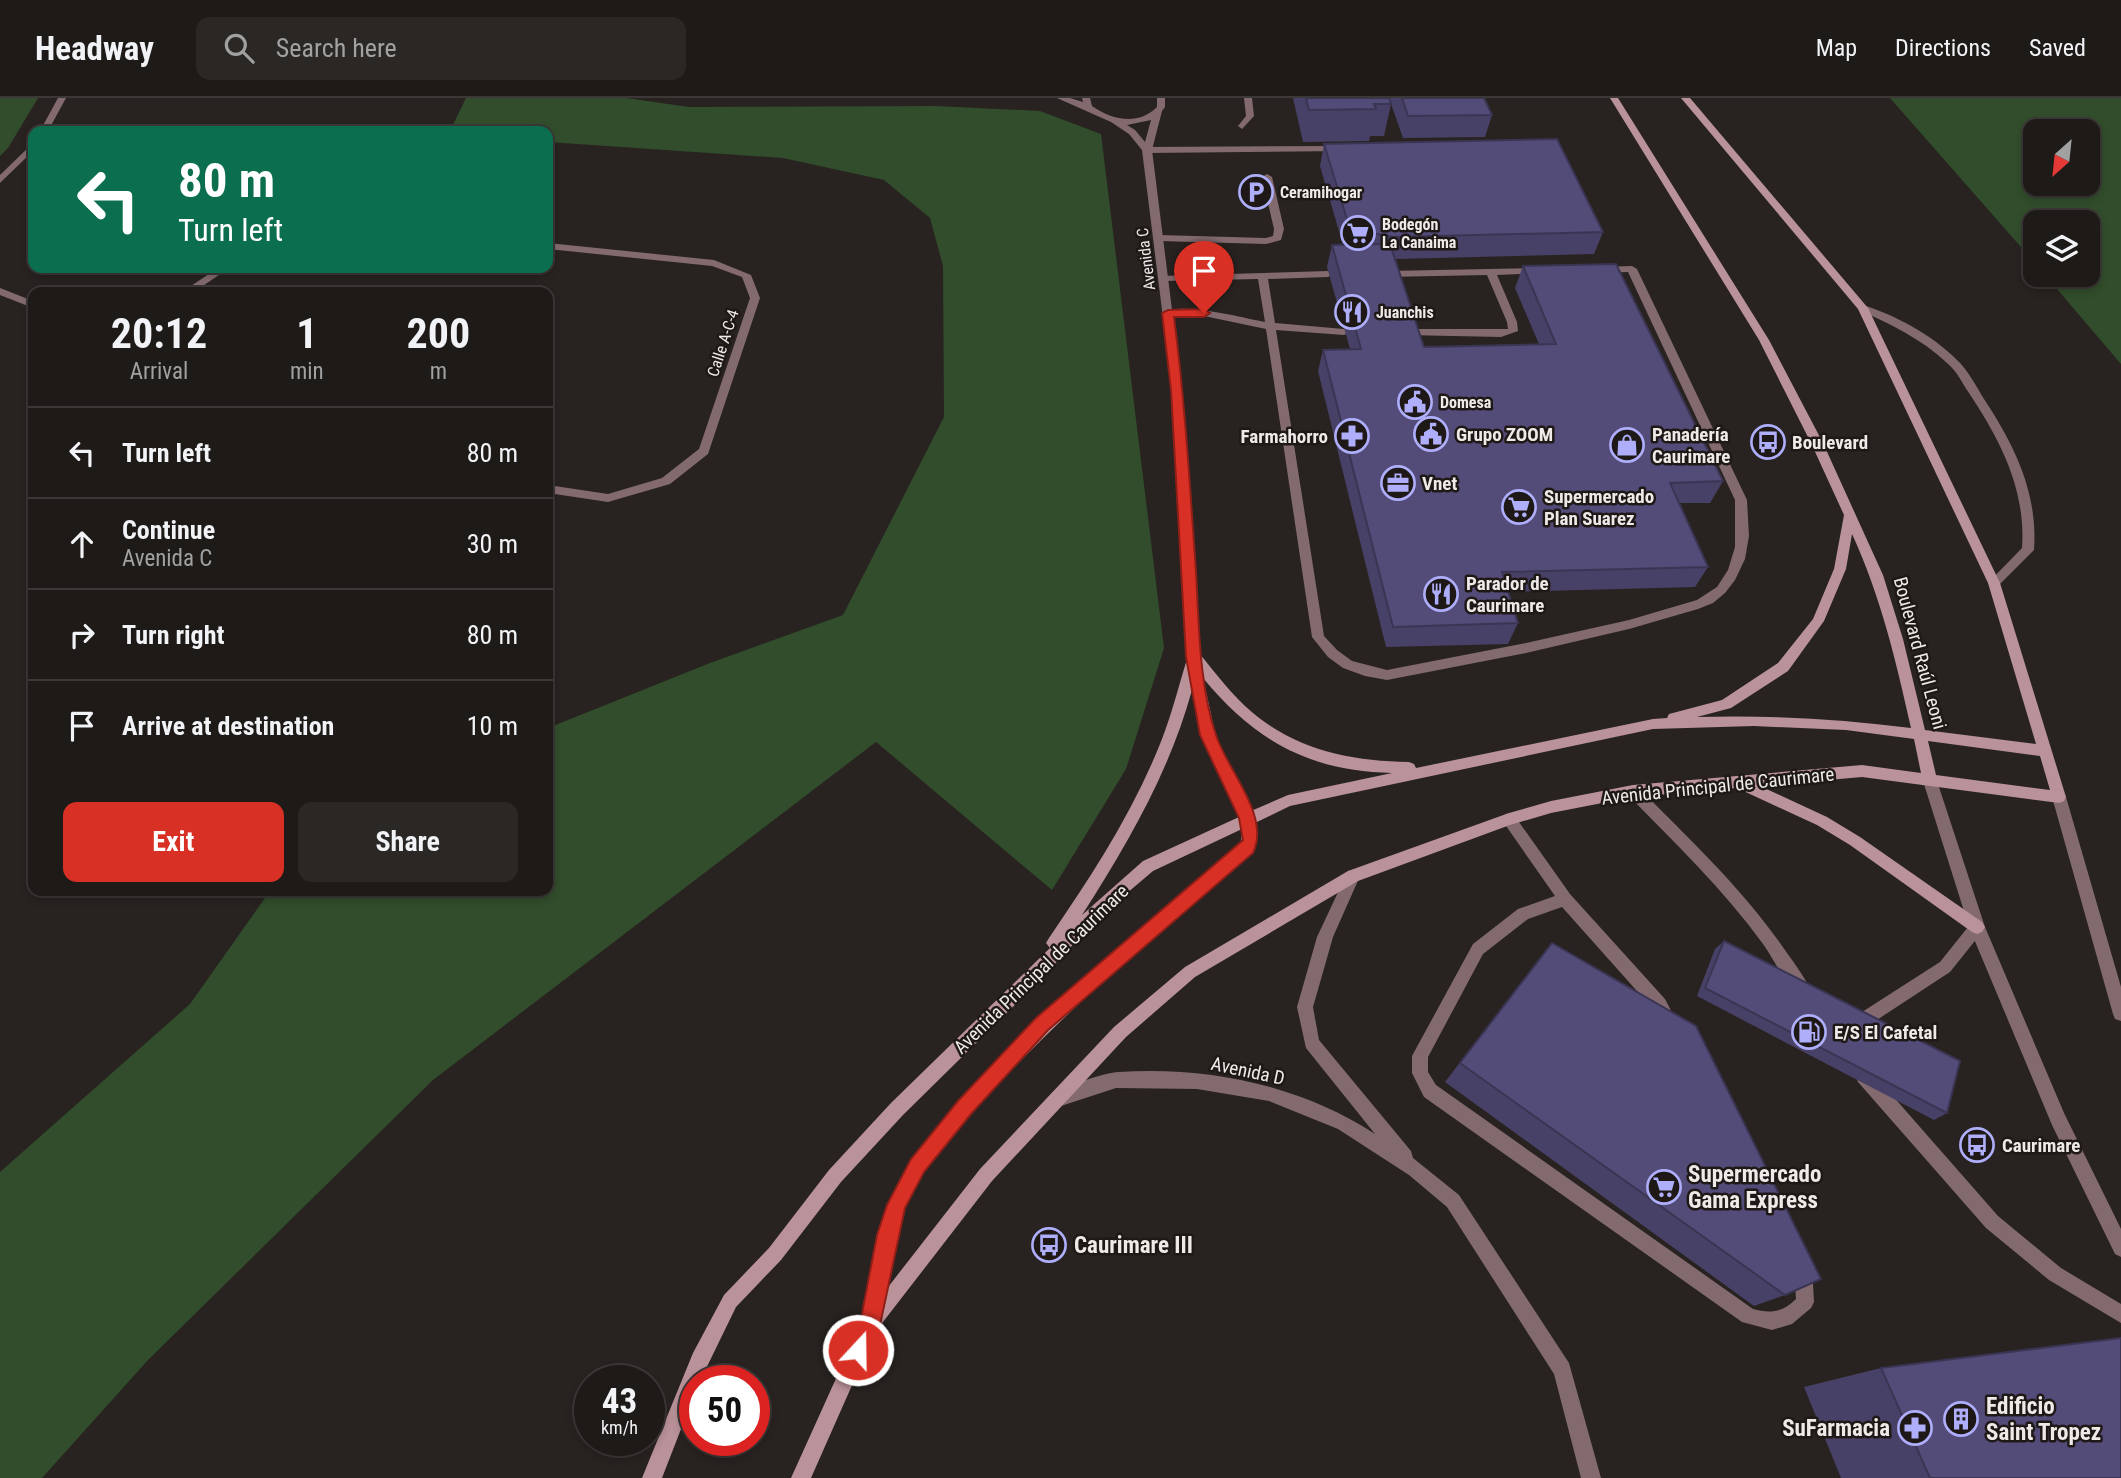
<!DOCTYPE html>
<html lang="en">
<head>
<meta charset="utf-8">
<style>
	body { margin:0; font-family:"Roboto Condensed",sans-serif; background:#2b2725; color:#f1f3f6; height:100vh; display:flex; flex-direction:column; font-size:26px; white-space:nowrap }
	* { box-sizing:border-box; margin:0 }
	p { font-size:23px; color:#a1a1a2 }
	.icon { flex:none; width:38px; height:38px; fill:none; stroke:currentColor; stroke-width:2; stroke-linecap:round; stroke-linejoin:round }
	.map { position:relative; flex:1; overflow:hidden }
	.details { position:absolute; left:28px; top:189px; width:525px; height:609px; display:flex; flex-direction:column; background:#1e1a18; border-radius:14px; box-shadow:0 4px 10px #0003,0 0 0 2px #3c3837 }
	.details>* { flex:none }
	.top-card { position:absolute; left:28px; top:28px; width:525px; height:147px; border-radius:14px; box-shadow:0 4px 10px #0003,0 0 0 2px #3c3837; background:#0b6e4f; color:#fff; overflow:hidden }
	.needle { width:46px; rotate:207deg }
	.fabs { position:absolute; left:2023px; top:21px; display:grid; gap:14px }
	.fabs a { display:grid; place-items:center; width:77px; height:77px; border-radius:14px; background:#1e1a18; box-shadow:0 4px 10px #0003,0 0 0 2px #3c3837; font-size:35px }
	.speed { position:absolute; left:574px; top:1267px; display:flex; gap:14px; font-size:35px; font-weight:700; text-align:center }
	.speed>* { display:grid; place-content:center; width:91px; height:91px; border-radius:50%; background:#1e1a18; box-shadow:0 4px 10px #0003,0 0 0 2px #3c3837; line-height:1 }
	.speed small { font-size:18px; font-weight:400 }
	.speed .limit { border:10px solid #d22; background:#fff; color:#111 }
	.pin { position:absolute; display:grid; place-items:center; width:60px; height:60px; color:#fff; margin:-72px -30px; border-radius:50% 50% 50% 0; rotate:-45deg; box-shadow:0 0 7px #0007 }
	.pin .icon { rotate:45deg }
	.me { position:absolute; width:77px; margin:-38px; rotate:21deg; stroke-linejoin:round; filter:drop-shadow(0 0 5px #0008) }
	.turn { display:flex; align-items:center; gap:24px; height:147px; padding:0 35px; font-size:32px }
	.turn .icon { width:91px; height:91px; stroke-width:2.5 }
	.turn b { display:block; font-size:49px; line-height:60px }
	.eta { display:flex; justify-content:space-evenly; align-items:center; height:119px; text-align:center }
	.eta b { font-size:42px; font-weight:700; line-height:49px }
	.button { display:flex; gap:14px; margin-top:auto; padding:14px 35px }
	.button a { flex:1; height:80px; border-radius:14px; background:#d93025; color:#fff; font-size:28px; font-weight:700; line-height:80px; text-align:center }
	.button a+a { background:#2b2725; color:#f1f3f6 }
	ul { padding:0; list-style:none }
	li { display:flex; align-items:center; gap:21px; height:91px; padding:0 35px; border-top:2px solid #3c3837 }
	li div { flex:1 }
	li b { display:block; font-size:26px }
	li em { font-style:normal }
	header { display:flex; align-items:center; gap:42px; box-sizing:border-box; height:98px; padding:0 35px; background:#1e1a18; border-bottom:2px solid #3c3837 }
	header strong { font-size:33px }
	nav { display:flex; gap:38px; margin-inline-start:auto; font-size:24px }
	.search { width:490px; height:63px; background:#2b2725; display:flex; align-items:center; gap:18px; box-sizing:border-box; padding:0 24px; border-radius:14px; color:#a1a1a2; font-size:26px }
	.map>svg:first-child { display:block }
</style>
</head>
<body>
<header>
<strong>Headway</strong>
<div class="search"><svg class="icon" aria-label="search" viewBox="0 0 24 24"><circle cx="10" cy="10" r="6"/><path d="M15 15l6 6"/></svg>Search here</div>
<nav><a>Map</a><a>Directions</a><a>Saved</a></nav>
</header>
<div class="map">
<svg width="2121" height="1380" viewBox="0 0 2121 1380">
	<rect width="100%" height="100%" fill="#282320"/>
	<path fill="#314d2b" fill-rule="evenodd" d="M0,0H38L8,50L0,58Z
		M466,0H626L689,9L936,8L1040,13L1101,36L1164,550L1126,671L1052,792L876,644L433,982L148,1262L42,1380H0V1074L190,906L270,793H548V630L710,565L843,517L944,319L943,168L930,120L884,82L783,60L548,44V33H450Z
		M1890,0H2121V266L2045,177H2088V124H2035V165ZM2035,33H2088V86H2035Z"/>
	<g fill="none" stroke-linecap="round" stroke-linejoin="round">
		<path fill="#836a6f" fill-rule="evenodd" d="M1244,0H1252L1254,18L1242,31L1238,28L1246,18Z
			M1342,48L1347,51L1345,53L1147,55L1142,52L1147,49Z
			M1267,76L1272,79L1284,131L1281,142L1266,146L1159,143L1154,140L1159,137L1266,140L1273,138L1274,131L1262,79Z
			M1632,168L1637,171L1747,402L1749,438L1745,461L1735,482L1725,495L1713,505L1698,511L1629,531L1526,555L1387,582L1365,578L1343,570L1328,559L1312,539L1266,231L1204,218H1168L1163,215C1180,203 1243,220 1265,224L1258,181L1164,183L1160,182V178L1328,173L1333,176L1328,179L1268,181L1275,225L1344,231L1349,234L1344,237L1276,232L1324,538L1337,552L1352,563L1387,572L1526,545L1629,522L1697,502L1717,489L1728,472L1735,449V402L1628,174L1602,175L1597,172L1602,169Z
			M1540,170L1544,171V175L1497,177L1517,224L1518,233L1501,239L1405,237L1400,234L1405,231H1508L1507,224L1487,177L1387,179L1382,176L1387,173Z
			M1863,207C1895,217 1932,237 1956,261C1968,272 1976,288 1984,301C2015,348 2038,395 2034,452L1998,488H1990L1988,485L2022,450C2026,392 2001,343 1969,295C1962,285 1957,273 1947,265C1922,241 1890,226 1859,212L1858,210Z
			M1633,687L1638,689C1687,739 1739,787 1780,845C1791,861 1804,877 1812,895L1810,900L1804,902C1792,898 1772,858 1763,846C1724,792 1675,745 1628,697L1626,693L1628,689Z
			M1509,715L1514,717L1570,796L1665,901L1813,1186L1814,1204L1811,1210L1792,1226L1772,1232L1742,1224L1424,999L1412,975V958L1473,846L1518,811L1555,798L1504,725L1502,721L1504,717ZM1562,809L1653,911L1795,1187L1796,1201C1783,1214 1771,1216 1753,1211L1436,987L1428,974V959L1483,856L1528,821Z
			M1977,822L1982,824L1985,829L1982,834L1950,874L1860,933L1854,935L1848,933L1846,928L1848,923L1940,864L1972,824Z
			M1864,970L1870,972L1998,1118L2061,1170L2121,1206V1225L2049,1182L1986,1130L1858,984L1856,978L1858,972Z"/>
		<path fill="#836a6f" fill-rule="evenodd" d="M58,0H66L48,33H40Z
			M1057,0H1070L1083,4L1082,0H1090L1092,8C1112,22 1138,28 1157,9V0H1165V9L1162,13L1152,52L1182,292L1201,559L1194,564L1187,559L1172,292L1142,52L1129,36L1111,24ZM1151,22L1145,44L1135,32L1127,27Z
			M33,45V53L0,85V77Z
			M548,145L714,162L751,177L760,200L708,356L670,386L608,404L548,395V387L608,396L662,380L699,351L750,200L742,179L712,168L548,151Z
			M218,170H229L194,194H182Z
			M0,190L33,203V210L0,197Z
			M1353,772L1358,773L1360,778L1333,839L1313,909L1319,942L1411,1053L1413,1060L1459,1097L1569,1265L1601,1380H1581L1554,1276L1447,1109L1409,1077L1338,1031L1269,1003L1197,991L1116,990L1058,1009L1052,1007L1050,1001L1052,995C1070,988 1100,975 1119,974C1207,968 1300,987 1375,1036L1306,950L1297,909L1317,839L1348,773Z"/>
		<path fill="#836a6f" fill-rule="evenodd" d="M1930,677L1935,679L1937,683L1985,829L2064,1015L2121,1131V1159L2115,1156L2052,1027L1969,829L1923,683L1925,679Z
			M2059,693L2064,695L2066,699L2121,889V923L2115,921L2113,916L2052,699L2054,695Z"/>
		<path fill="#ba9299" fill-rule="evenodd" d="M1610,0H1618L1769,242L1823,345L1883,477L1903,541L1925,632L2036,646L1988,485L1858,211L1681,0H1690L1868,210L2000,485L2066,699L2064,703L2059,705L1862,679L1760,688L1827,719L1860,739L1982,824L1985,829L1982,834L1977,836L1972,834L1850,747L1817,727L1737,690L1633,699L1551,715L1510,727L1358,783L1195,879L1126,939L992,1083L876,1233L811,1380H791L862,1223L872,1164L883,1122L898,1085L917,1054L966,997L1041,920L1106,860L1241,746L1242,731L1153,773L1100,818L1033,889L903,1017L841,1084L781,1162L736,1209L700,1283H695V1295L662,1380H642L693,1255L724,1197L769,1150L829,1072L891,1005L1050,850L1046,845L1049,840C1092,777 1134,713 1162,641C1173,613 1180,582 1189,555H1199C1214,573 1228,592 1245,608C1291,651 1348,663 1409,664L1414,666L1416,670L1653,621L1667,620L1669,616L1722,602L1778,565L1813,521L1834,471L1844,417L1811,345L1759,242ZM1852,436C1881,499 1896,563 1911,630C1839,621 1769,617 1697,619L1731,610L1788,573L1824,523L1846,471ZM1203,580C1255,643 1309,673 1392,675L1288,697L1251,713L1216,639ZM1192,592L1202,639L1239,719L1143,763L1082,817C1127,747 1170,673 1192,592ZM1754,628L1846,632L1914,641L1921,675L1862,667L1633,687L1551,703L1509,715L1348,773L1185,869L1114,929L980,1071L885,1193C890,1161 895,1126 911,1096C934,1052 970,1015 1004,980C1081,899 1167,826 1252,753L1257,738L1255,725L1290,708L1653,631ZM1928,643L2040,658L2050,692L1936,677Z"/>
	</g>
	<path fill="#484167" d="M1293,0H1389L1391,6L1384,38H1370L1369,43L1303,44Z
		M1389,0H1484L1492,17L1485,39L1403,40Z
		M1324,46L1603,134L1594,156L1395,161L1424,249L1539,246L1515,190L1523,168L1723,383L1710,405H1679L1708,469L1695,489L1508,494L1518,525L1508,546L1386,549L1318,273L1323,252L1350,251L1327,169L1332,147H1343L1320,68Z
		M1724,843L1947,1015L1934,1022L1697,898L1715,851Z
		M1552,845L1785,1197L1754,1208L1445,984Z
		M1881,1270L2121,1380H1841L1804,1289Z"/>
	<path fill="#544c78" stroke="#3b3554" stroke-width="2" d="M1306,0H1389L1391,6H1374L1376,11L1309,12Z
		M1402,0H1484L1492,17L1408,18Z
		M1557,41L1603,134L1393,139L1350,131L1324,46Z
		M1390,146L1424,249L1556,246L1523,168L1616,166L1723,383L1670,385L1708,469L1502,474L1518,525L1393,529L1323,252L1361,251L1332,147Z
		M1724,843L1960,963L1947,1015L1705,890Z
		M1552,845L1696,928L1821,1181L1785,1197L1460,965Z
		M2121,1240V1380H1930L1881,1270Z"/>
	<path fill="#d93025" stroke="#8d1f18" stroke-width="2" d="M1168,212L1204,211L1210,215L1204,219H1174C1185,304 1190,389 1196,474C1199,526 1199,588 1216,637C1227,672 1271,718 1253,755L1048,932L971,1016L924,1074L905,1110L880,1227L866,1259L858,1263L851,1259L848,1252L860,1226L877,1137L887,1107L911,1061L958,1003L1036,920L1243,742L1239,720L1200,637L1186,559L1171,292L1162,215Z"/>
	<defs>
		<g id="parking-ring" transform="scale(1.75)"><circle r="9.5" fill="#1e1917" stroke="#aeaefa" stroke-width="1.5"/><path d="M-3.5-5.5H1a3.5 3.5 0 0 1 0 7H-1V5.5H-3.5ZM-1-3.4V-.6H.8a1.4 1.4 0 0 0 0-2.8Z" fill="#aeaefa"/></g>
		<g id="supermarket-ring" transform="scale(1.75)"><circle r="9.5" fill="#1e1917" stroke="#aeaefa" stroke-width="1.5"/><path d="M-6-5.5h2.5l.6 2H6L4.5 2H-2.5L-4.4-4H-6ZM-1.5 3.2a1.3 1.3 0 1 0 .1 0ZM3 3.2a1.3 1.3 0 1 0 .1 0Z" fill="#aeaefa"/></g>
		<g id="restaurant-ring" transform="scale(1.75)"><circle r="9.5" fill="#1e1917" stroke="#aeaefa" stroke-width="1.5"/><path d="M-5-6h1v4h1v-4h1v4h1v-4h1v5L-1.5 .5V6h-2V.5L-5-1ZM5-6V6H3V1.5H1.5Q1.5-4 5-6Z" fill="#aeaefa"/></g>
		<g id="civic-ring" transform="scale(1.75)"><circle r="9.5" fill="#1e1917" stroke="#aeaefa" stroke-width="1.5"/><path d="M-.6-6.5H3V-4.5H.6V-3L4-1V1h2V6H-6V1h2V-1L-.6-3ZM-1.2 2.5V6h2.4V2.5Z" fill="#aeaefa"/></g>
		<g id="pharmacy-ring" transform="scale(1.75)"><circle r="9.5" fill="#1e1917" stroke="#aeaefa" stroke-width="1.5"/><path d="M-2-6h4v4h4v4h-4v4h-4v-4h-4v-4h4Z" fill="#aeaefa"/></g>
		<g id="bus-ring" transform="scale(1.75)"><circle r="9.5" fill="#1e1917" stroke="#aeaefa" stroke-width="1.5"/><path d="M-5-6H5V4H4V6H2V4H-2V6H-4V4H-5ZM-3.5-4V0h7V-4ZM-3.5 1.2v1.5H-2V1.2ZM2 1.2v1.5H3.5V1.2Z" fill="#aeaefa"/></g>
		<g id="shop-ring" transform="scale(1.75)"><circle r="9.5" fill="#1e1917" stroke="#aeaefa" stroke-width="1.5"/><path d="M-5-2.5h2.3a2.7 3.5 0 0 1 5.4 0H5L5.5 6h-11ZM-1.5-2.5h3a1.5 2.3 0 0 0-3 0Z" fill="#aeaefa"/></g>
		<g id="office-ring" transform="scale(1.75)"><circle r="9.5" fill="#1e1917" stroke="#aeaefa" stroke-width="1.5"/><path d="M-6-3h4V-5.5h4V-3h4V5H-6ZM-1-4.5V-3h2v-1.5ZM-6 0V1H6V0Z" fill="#aeaefa"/></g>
		<g id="fuel-ring" transform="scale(1.75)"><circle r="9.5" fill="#1e1917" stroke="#aeaefa" stroke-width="1.5"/><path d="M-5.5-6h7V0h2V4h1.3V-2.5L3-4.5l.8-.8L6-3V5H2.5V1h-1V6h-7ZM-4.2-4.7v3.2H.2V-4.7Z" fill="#aeaefa"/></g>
		<g id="building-ring" transform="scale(1.75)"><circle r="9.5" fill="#1e1917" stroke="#aeaefa" stroke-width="1.5"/><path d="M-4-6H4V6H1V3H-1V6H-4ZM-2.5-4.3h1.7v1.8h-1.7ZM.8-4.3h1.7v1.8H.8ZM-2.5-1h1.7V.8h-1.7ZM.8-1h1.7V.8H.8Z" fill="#aeaefa"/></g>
	</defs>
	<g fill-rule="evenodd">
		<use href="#parking-ring" x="1256" y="94"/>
		<use href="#supermarket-ring" x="1358" y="135"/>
		<use href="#restaurant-ring" x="1352" y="214"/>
		<use href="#civic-ring" x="1415" y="304"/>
		<use href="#civic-ring" x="1431" y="336"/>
		<use href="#pharmacy-ring" x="1352" y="338"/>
		<use href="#bus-ring" x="1768" y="344"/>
		<use href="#shop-ring" x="1627" y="347"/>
		<use href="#office-ring" x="1398" y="385"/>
		<use href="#supermarket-ring" x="1519" y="409"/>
		<use href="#restaurant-ring" x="1441" y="496"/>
		<use href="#fuel-ring" x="1809" y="934"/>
		<use href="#bus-ring" x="1977" y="1047"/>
		<use href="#supermarket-ring" x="1664" y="1089"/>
		<use href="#bus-ring" x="1049" y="1147"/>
		<use href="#building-ring" x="1961" y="1321"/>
		<use href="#pharmacy-ring" x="1915" y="1330"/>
	</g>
	<g text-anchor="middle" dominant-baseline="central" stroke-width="5" stroke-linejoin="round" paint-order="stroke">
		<g font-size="16" font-weight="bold" fill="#eeeae8" stroke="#1e1917" text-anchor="start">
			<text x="1280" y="94">Ceramihogar</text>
			<text x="1382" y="126">Bodegón<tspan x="1382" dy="18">La Canaima</tspan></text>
			<text x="1376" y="214">Juanchis</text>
			<text x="1440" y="304">Domesa</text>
		</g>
		<g font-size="16" fill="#eeeae8" stroke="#1e1917">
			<text transform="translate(1146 161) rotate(-97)">Avenida C</text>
			<text transform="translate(723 245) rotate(-72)">Calle A-C-4</text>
		</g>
		<g font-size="19" font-weight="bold" fill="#eeeae8" stroke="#1e1917" text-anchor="start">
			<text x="1456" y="336">Grupo ZOOM</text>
			<text x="1652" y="336">Panadería<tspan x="1652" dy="22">Caurimare</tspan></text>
			<text x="1328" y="338" text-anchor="end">Farmahorro</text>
			<text x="1792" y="344">Boulevard</text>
			<text x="1422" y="385">Vnet</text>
			<text x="1544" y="398">Supermercado<tspan x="1544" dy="22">Plan Suarez</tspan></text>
			<text x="1466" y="485">Parador de<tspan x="1466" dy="22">Caurimare</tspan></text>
			<text x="1834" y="934">E/S El Cafetal</text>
			<text x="2002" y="1047">Caurimare</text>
		</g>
		<g font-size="19" fill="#eeeae8" stroke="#1e1917">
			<text transform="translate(1920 555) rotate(75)">Boulevard Raúl Leoni</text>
			<text transform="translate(1718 688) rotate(-6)">Avenida Principal de Caurimare</text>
			<text transform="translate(1041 871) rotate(-44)">Avenida Principal de Caurimare</text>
			<text transform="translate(1248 973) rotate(12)">Avenida D</text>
		</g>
		<g font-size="23" font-weight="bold" fill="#eeeae8" stroke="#1e1917" text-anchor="start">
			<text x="1688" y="1076">Supermercado<tspan x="1688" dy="26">Gama Express</tspan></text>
			<text x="1074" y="1147">Caurimare III</text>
			<text x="1986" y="1308">Edificio<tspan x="1986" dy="26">Saint Tropez</tspan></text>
			<text x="1890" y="1330" text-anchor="end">SuFarmacia</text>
		</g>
	</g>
</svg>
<div class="fabs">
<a><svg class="needle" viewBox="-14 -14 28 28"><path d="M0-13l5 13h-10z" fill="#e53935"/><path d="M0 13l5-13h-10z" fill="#a1a1a2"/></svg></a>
<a><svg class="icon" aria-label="layers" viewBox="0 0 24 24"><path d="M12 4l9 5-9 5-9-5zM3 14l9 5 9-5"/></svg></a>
</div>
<div class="speed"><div>43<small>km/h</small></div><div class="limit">50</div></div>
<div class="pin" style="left:1204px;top:215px;background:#d93025"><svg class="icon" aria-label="arrive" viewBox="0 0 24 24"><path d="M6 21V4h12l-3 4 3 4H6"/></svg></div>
<svg class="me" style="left:858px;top:1252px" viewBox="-20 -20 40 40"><circle r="17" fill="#d93025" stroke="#fff" stroke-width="3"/><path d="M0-11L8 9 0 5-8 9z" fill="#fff"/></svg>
<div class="top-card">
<div class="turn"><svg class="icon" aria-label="left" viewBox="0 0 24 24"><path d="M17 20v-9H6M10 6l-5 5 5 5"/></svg><div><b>80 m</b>Turn left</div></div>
</div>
<section class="details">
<div class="eta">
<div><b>20:12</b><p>Arrival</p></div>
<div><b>1</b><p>min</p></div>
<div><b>200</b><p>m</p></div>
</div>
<ul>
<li><svg class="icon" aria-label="left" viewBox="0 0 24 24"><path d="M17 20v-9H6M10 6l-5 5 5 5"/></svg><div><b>Turn left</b></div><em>80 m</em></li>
<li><svg class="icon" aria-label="ahead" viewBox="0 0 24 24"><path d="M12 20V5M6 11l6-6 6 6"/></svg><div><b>Continue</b><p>Avenida C</p></div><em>30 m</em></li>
<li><svg class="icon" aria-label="right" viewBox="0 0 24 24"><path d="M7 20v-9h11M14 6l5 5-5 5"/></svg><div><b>Turn right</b></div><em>80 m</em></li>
<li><svg class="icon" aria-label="arrive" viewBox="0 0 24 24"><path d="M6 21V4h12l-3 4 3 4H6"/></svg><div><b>Arrive at destination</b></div><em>10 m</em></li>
</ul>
<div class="button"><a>Exit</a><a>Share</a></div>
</section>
</div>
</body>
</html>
